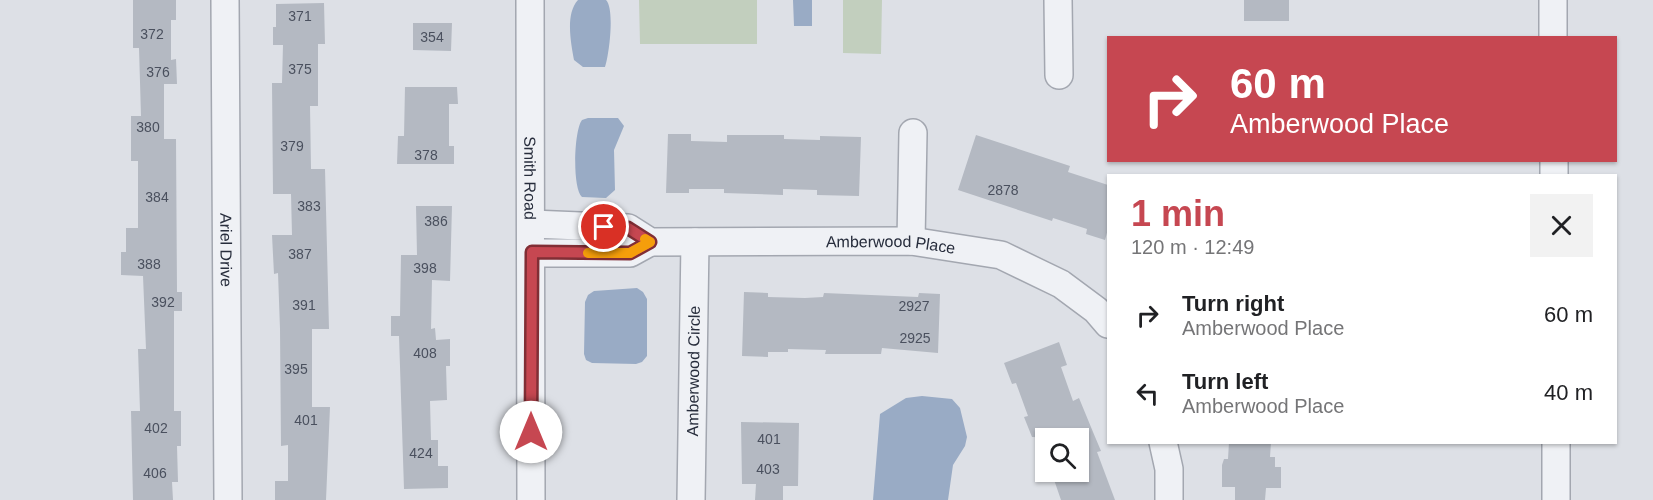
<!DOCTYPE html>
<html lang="en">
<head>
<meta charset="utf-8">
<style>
	body { margin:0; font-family:Helvetica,sans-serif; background:#f2f2f2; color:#202124; height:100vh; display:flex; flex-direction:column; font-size:22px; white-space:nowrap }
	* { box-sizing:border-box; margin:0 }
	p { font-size:20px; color:#757577 }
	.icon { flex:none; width:33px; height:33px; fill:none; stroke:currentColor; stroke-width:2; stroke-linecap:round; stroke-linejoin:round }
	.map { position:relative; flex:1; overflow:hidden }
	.side { position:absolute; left:1107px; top:174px; width:510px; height:270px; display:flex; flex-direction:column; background:#fff; border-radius:0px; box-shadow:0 2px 4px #0004 }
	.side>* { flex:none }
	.top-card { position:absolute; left:1107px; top:36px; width:510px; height:126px; border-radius:0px; box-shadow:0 2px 4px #0004; background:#c64751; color:#fff; overflow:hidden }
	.fabs { position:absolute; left:1035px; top:428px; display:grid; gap:12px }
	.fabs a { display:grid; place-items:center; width:54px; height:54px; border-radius:0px; background:#fff; box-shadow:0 2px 4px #0004; font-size:30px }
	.pin { position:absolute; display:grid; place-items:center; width:51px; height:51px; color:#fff; margin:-26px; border:3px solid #fff; border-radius:50%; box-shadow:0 2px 6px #0007 }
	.me { position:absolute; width:66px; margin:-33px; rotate:0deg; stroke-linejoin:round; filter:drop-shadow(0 0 4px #0008) }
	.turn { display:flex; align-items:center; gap:21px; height:126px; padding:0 24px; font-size:27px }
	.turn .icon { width:78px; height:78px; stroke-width:2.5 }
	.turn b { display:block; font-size:42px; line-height:51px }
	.round { display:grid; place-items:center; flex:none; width:63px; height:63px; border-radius:0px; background:#f2f2f2 }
	.headline { display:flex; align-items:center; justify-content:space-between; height:102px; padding:0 24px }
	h1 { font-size:36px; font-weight:700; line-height:45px; color:#c64751 }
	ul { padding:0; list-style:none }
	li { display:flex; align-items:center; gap:18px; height:78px; padding:0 24px }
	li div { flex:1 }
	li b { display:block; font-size:22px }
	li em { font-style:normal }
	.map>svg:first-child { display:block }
</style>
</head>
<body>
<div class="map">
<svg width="1653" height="500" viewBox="0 0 1653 500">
	<rect width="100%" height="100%" fill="#dde0e6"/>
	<path fill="#c2cfbe" d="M639,0H757V44H640Z
		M843,0H882L881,54L843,53Z"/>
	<path fill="#99abc5" d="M578,0H606C615,9 609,55 605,67H583L574,60C571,43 565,14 578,0Z
		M793,0H812V26H794Z
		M588,118H618L624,126L614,150L615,190L606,198L582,197C572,188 574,130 582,120Z
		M637,288L643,292L647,299V356L642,362L636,364L592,363L586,360L584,354L585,302L588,295L594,291Z
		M922,396L952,399L960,408L967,437L965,446L953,465L948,500H873L880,414L906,398Z"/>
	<path fill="#b4b9c2" d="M133,0H176V20H171V60L176,59L177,84H164V139H176L177,292H182V311H174V411H181V446H177L178,482H172L173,500H133L131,411H140L138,349H146L143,276L121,275V252H126V228H138V161H131V116H141L139,48H133Z
		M1244,0H1289V21H1244Z
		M324,3L325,44H318V106H310L311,169H325L329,329H312V407H330L326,500H275V481H288V445L281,446L280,329L278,273L274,274L272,235H292L291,194H273L272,83H282L283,45H273V27H276V4Z
		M413,23H452L451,51L413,50Z
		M405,87H457L458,104H449V146H454V164H397L398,136H404Z
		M668,134H691V141L727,142V135H784V139L820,140V136L861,137L859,196L817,195V190L783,189V195L724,193V189H689V193H666Z
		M976,135L1070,166L1068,172L1108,185V229L1105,240L1086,234L1087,229L1053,218L1052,221L958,190Z
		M416,206H452L450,281L432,280L431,329L435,328L436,340L450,339V366H446L447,400L430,401L431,440H438V466H448V488L404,489L399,336H391V316H400L401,255H417Z
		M744,292L768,293V297L805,298L823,297L824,293L918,297L919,293L940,294L938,353L882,348L881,354H825L826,350L788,349V352H768V357L742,356Z
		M1059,342L1067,365L1061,367L1073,401L1079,398L1093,432L1101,451L1097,452L1115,500H1061L1051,471H1078V438L1032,437L1024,417L1028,416L1016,383L1012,384L1004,363Z
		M741,422L799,423L798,486H783V500H755L756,484H742Z
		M1229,442H1271L1270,457H1275V467H1281V488H1266L1265,500H1235V487H1222V465L1224,459H1228Z"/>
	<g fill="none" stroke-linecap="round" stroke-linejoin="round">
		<g stroke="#a3a7b0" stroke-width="30">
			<g id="minor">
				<path id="s1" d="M225,0L228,500"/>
				<path id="s2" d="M530,0L531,500"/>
				<path d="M1058,0L1059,75"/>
				<path d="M1553,0V38"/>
				<path d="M1554,160V176"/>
				<path id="s3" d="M532,224L628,228L650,242L911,241L1001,255L1061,284L1096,310L1108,324"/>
				<path d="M911,241L913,133"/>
				<path d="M532,253H630L650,242"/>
				<path d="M1163,442L1169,469V500"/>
				<path id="s4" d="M691,500L695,242"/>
				<path d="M1556,500V442"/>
			</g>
		</g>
		<use href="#minor" stroke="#eff1f5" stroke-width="27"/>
	</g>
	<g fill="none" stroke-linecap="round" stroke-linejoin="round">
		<g stroke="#812e35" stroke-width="15">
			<path id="route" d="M531,432L532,252L630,253L650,242L628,228L604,227"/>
		</g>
		<use href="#route" stroke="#c64751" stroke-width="10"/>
		<path stroke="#f59e0b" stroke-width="10" d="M588,253H630L650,242L645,239"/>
	</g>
	<g text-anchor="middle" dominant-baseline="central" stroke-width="4.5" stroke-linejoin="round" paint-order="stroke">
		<g font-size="14" fill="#4a505e">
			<text x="300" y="16">371</text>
			<text x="152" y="34">372</text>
			<text x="432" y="37">354</text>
			<text x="300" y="69">375</text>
			<text x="158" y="72">376</text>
			<text x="148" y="127">380</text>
			<text x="292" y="146">379</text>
			<text x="426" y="155">378</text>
			<text x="1003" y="190">2878</text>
			<text x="157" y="197">384</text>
			<text x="309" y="206">383</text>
			<text x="436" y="221">386</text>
			<text x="300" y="254">387</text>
			<text x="149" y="264">388</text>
			<text x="425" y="268">398</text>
			<text x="163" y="302">392</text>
			<text x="304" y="305">391</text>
			<text x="914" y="306">2927</text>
			<text x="915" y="338">2925</text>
			<text x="425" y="353">408</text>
			<text x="296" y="369">395</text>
			<text x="306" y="420">401</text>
			<text x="156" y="428">402</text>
			<text x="769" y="439">401</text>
			<text x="421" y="453">424</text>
			<text x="768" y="469">403</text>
			<text x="155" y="473">406</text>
		</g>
		<g font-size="16" fill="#272d3c" stroke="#eceff4">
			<text stroke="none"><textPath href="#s2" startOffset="178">Smith Road</textPath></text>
			<text stroke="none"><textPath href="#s3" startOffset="363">Amberwood Place</textPath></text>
			<text stroke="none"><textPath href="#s1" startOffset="250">Ariel Drive</textPath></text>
			<text stroke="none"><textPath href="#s4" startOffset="129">Amberwood Circle</textPath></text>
		</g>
	</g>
</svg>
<div class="fabs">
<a><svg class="icon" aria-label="search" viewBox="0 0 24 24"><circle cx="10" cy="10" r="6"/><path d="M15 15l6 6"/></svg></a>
</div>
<div class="pin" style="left:604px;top:227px;background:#d93025"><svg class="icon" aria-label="arrive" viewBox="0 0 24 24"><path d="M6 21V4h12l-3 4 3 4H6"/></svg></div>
<svg class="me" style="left:531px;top:432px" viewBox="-20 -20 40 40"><circle r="19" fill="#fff"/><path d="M0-13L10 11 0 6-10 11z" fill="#c64751"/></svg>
<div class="top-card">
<div class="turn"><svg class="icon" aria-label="right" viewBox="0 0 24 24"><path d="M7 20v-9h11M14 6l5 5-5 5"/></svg><div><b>60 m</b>Amberwood Place</div></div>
</div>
<section class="side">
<div class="headline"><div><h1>1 min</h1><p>120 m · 12:49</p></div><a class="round"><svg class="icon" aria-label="close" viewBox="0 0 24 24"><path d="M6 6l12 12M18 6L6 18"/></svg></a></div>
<ul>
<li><svg class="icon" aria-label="right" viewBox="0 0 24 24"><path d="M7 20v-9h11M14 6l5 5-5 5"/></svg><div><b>Turn right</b><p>Amberwood Place</p></div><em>60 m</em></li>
<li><svg class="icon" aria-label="left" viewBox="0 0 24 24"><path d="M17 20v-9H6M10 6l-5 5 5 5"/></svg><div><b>Turn left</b><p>Amberwood Place</p></div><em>40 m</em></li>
</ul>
</section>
</div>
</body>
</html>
